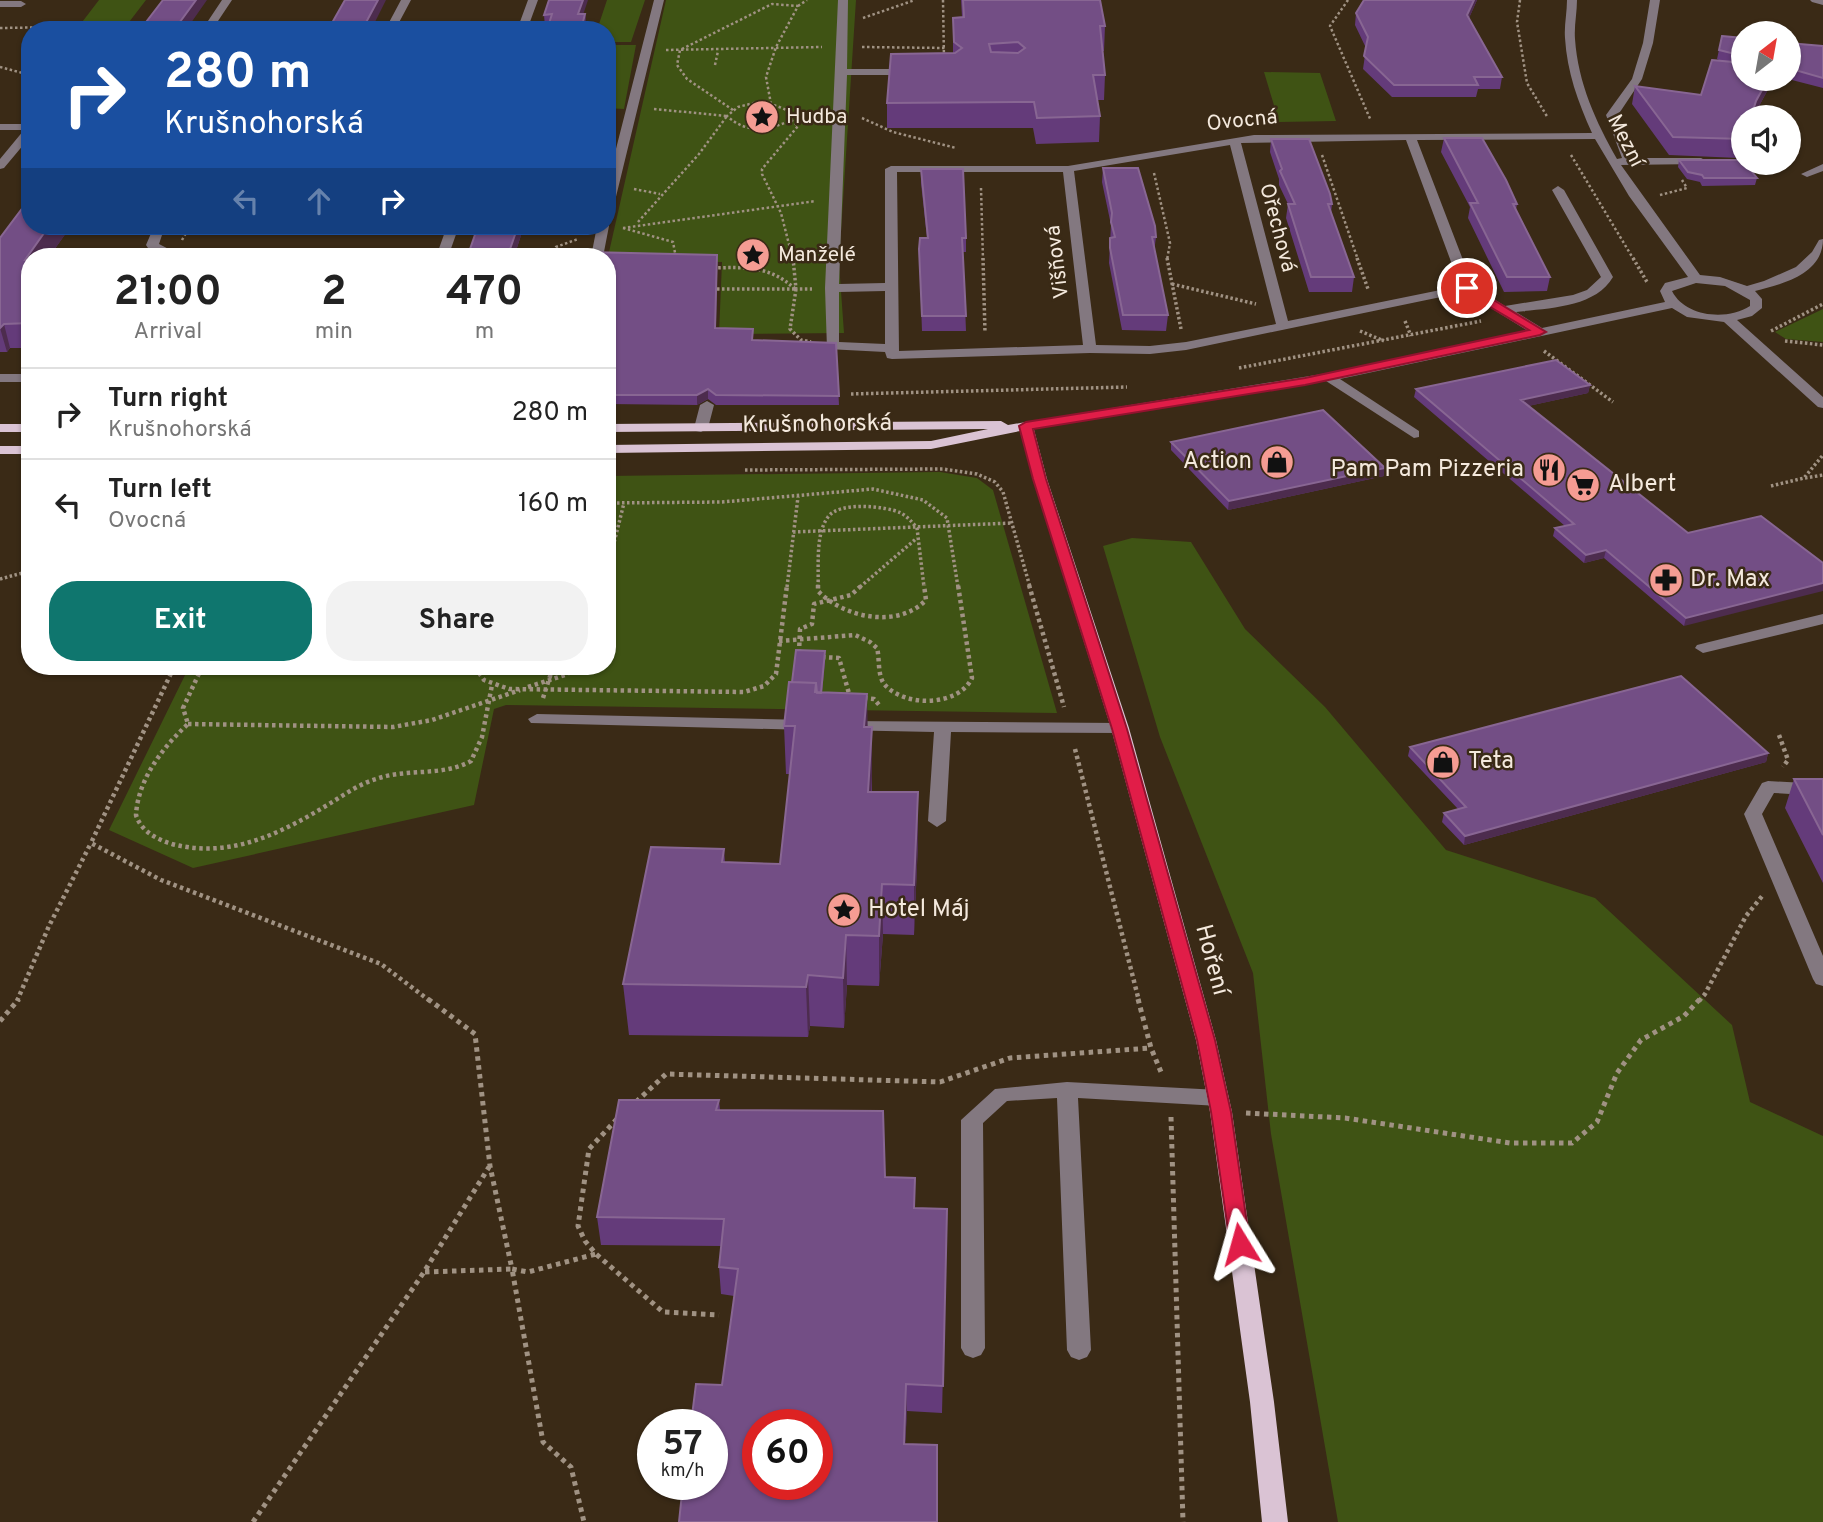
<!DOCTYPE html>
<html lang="en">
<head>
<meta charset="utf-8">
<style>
	body { margin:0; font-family:Overpass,sans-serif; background:#f2f2f2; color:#222; height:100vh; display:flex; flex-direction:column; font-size:26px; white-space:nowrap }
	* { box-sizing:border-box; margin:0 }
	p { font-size:23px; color:#767676 }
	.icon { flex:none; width:38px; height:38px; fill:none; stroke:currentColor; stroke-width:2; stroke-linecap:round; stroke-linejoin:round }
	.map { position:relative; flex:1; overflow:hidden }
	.sheet { position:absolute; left:21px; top:248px; width:595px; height:427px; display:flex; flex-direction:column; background:#fff; border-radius:28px; box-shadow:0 2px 5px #0004 }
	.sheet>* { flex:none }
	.hud { position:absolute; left:21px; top:21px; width:595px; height:214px; border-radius:28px; box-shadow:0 2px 5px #0004; background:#1a4fa0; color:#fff; overflow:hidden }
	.needle { width:46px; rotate:31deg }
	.tools { position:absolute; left:1731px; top:21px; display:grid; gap:14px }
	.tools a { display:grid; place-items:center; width:70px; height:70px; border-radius:50%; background:#fff; box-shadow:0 2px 5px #0004; font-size:35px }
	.speed { position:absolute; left:637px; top:1409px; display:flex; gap:14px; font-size:35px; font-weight:700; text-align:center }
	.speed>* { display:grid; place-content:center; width:91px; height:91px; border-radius:50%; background:#fff; box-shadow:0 2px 5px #0004; line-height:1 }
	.speed small { font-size:18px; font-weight:400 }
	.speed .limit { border:10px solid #d22; background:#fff; color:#111 }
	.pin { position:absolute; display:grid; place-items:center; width:60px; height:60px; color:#fff; margin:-30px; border:4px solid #fff; border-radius:50%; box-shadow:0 2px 7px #0007 }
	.me { position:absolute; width:77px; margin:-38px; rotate:352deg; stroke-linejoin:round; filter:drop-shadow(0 0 5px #0008) }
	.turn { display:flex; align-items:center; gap:24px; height:147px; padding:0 28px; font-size:32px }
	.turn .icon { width:91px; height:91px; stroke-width:2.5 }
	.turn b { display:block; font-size:49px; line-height:60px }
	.lanes { display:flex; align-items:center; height:66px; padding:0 28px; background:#0003; justify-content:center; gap:35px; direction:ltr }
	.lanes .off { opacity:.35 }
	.eta { display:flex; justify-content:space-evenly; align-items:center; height:119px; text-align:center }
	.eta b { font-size:42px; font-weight:700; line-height:49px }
	.action { display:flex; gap:14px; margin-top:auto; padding:14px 28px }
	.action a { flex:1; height:80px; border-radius:28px; background:#0f766e; color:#fff; font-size:28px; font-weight:700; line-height:80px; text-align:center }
	.action a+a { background:#f2f2f2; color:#222 }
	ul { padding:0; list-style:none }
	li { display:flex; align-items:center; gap:21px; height:91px; padding:0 28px; border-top:2px solid #e0e0e0 }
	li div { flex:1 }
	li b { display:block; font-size:26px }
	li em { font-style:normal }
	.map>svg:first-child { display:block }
</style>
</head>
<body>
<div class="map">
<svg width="1823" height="1522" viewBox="0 0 1823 1522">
	<rect width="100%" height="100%" fill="#3a2a16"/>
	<path fill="#3f5314" d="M99,0H146L123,30H76Z
		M607,0H645L631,42H607V30H597Z
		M666,0H856L839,263L844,333L719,334L722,262L607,261Z
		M607,45H636L624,109L607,108Z
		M1264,72L1320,73L1336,121L1279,122Z
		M1823,309V342L1786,339L1775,332Z
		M940,472L977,478L993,490L1057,713L506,705L494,709L474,805L193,868L109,830L189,667H607V476Z
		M1132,538L1191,542L1245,629L1325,707L1446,850L1595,898L1732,1025L1750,1102L1823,1136V1522H1338L1271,1134L1253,973L1160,737L1103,546Z"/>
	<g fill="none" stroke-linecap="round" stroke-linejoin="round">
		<path stroke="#a09283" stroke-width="2.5" stroke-dasharray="2.5 2.5" stroke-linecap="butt" d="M943,0L944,59
			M1348,0L1330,26L1371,121
			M1520,0L1517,22L1527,83L1548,118
			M798,6L807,0
			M863,18L915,0
			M0,28L66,27
			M862,47L945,48
			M666,50L822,47
			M715,65L718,51
			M0,67L30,75
			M754,103C769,103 781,106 793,114L791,120C768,131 747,134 727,116L738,107Z
			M654,109L727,116
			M733,110L687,79L677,65L680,50L772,4L798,6L776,47L766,77L771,104
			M862,118L893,132L956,148
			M791,120L798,126L762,169V174L781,213L793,260
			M1322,155L1358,260
			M1571,155L1634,260
			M1154,173L1170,243L1167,260
			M981,188L983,260
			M634,189L660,194
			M1660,195L1687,188L1682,180
			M638,222L699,154L727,116
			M623,228L816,201
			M623,228L673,242L676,258
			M182,240L190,226
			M553,257L556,247L578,239"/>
		<path stroke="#a09283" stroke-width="3.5" stroke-dasharray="2.5 2.5" stroke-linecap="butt" d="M793,258L796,289H812
			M983,258L985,333
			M1167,258L1181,329
			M1357,258L1368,289
			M1633,258L1647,282
			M713,268C745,267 771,266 795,289
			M1172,284L1256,304
			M712,289H795
			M796,289L790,329L801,340L811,342
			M1405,321L1411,336
			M1360,331L1384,341
			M1771,331L1823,304
			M1785,341L1823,345
			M1544,351L1613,402
			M1239,368L1481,321
			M851,394L1127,387
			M745,470L943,469L977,474L995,482L1003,492L1030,587
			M1805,478L1823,475
			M1771,486L1804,478L1823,455
			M607,503L722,502L873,489L923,500L947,518L958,587
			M793,532L1012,523
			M607,571L624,503
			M0,579L30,571
			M787,587L798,497
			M818,587C819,567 815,534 828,517C839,501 886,506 901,513C908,517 912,522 917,528L924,587
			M860,587L917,538"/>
		<path stroke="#a09283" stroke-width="4.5" stroke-dasharray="3.5 3.5" stroke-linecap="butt" d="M818,585V591C844,618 898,629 926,600L924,585
			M1029,585L1064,707
			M779,641L855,635L870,642L877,648C880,659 877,676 885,685C906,708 959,706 972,678L958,585
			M799,653L800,629L812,624L814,604L851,595L862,585
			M822,657L839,658L850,697
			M174,667L91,843L161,880L381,964L430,1001
			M202,667L183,708L188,724C163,747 138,779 136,815C141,831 156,839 172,844C230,859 280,834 329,804C344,795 359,784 376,779C407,768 442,777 471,761L482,737L492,685
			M475,667L484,680L509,689L744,692L764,686L776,674L787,585
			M528,687L565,675L579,667
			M543,698L553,667
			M864,698L874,699L880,706
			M188,724L393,727L432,720L520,690
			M1779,735L1788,760L1783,767
			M1075,749L1139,1001
			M17,1001L49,926L91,843
			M1699,1001L1705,994L1746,916L1763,895"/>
		<path stroke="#a09283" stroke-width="5" stroke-dasharray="4.5 4.5" stroke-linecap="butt" d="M428,999L475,1034L490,1166L512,1269L528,1272L596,1254
			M1138,999L1151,1048L1161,1072
			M0,1021L19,999
			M636,1102L666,1074L940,1082L1010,1058L1151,1048
			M1246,1113L1345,1118L1510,1143H1572L1597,1122L1617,1073L1641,1040L1684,1016L1700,999
			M1171,1117L1183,1522
			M617,1119L589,1149L578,1226L585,1241L596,1254L663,1312L719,1315
			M425,1272L512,1269L543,1442L571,1467L584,1522
			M253,1522L424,1272L489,1167"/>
		<path fill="#837880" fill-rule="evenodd" d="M222,0H232L212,30H202Z
			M401,0H411L395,30H385Z
			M528,0H538L527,30H517Z
			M654,0H664L613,209L607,213V184Z
			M838,0H848L847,69H912L917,72L912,75H847L839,284L885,283V169L891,166H1068L1254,135L1592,133C1578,102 1567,72 1565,38C1564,26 1567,13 1567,0H1577C1577,13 1574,26 1575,39C1578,83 1596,122 1617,159L1622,158L1606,115L1632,79L1643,43L1650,0H1660L1653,43L1642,79L1618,115L1633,158H1701L1707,161L1701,164L1621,165L1700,275L1720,277L1747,286L1764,281L1796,267L1812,252L1819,240L1823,239C1823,274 1783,284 1755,291L1762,299V308L1752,316L1737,320L1823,397V408L1818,407L1724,322L1687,317L1672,308L1340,379L1419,431V437L1414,438L1326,381L1026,430L1019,426L1026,422L1328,373L1528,331L1465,292L1186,350L1150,354L1090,353L892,359L887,358L885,352L827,349L825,288ZM1595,139L1629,196L1688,277L1665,283L1660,291L1665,302L1542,328L1516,312C1548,308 1595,308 1613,277L1564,190L1558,186L1552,190L1601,277L1587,290L1573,295L1505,306L1473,286L1417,140ZM1406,140L1460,286L1288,321L1241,143ZM1230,145L1276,324L1186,342L1150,346L1096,345L1074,171ZM897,172H1063L1083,345L899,351ZM1696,283L1725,286L1750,300V306C1727,321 1685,317 1672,291ZM885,291V344L839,342V292Z
			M1810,0H1823V5L1812,2Z
			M0,1H21L26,4L21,7H0Z
			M0,124H30V137L4,168L0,169V159L24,130H0Z
			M1823,164V171L1807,177L1801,174Z
			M607,223L609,226L603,257H591L597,226H607Z
			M104,226H165L159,244L184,257H168L148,248L146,245L152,231H109L105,230Z
			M447,226H459L448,257H436Z
			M0,374H30V382H0Z
			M707,401L714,405L708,428L701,432L696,431L694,428L700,405Z
			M1823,614V624L1703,653L1695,648L1697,645Z
			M537,714L808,720L817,725L808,730L531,723L528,719Z
			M843,721L1120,723L1129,728L1120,733L951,732L946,821L937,827L928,821L934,732L837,730L834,726L837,722Z
			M1768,781L1823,784V796L1774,793L1762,814L1823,956V986L1816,984L1813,979L1744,814L1762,783Z
			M1067,1082L1219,1090L1226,1093L1229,1098L1226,1103L1219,1106L1078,1098L1091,1350L1087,1357L1079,1360L1071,1357L1067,1350L1057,1098L1007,1101L983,1123L985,1348L981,1355L973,1358L965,1355L961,1348V1120L995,1089Z"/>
		<path fill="#dac3d4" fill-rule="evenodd" d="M1001,421L1008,425L1026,422L1033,426L1047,479L1129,728L1216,1040L1232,1112L1274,1402L1288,1522H1262L1250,1402L1210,1112L1196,1040L1111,728L1033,479L1020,431L931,449L607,453V445L931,441L988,429L607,432V424Z
			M0,424H30V432H0Z
			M0,446H30V454H0Z"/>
	</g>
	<path fill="#643b7a" d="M961,0H1100L1105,26L1104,51H1103L1105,75L1104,100H1097L1100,116L1099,142L1036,144L1033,128H887V103L953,53V18L962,17Z
		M1364,0H1477L1469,18L1502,77L1500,89H1478L1476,97H1392L1363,69L1366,48L1355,25L1356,13Z
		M585,14L587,27L586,30H547L548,27H545L544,15Z
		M1722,36L1743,38V79H1772L1771,84L1753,117H1743V145L1739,158L1669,155L1632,104L1635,86L1701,95L1721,61L1717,59Z
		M1788,43L1823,46V88L1788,79Z
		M1444,138L1517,204L1516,210L1550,277L1547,291L1504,292L1468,218L1470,207L1441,152Z
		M1271,139L1332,204L1331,213L1354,277L1352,292H1309L1286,218L1288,204L1279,185V179L1270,152Z
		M1679,160L1757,178L1755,185L1702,186L1700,182L1687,179L1678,167Z
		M1103,168L1156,237L1154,252L1168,315L1166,331L1122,330L1109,263L1111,225L1102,182Z
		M921,169L966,238V252H963L966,331H922L919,249L927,238L921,183Z
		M71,226L49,257H30V348H10L7,352H0V238Z
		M524,226L514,257H469V252Z
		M607,257L717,264L716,328L754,340L836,343L839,405H716L708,399L697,405L607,404Z
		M1590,385L1588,393L1528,406L1688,533L1761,516L1684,626L1604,558L1584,563L1553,536L1555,528L1565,526L1414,397L1416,389Z
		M1171,442L1385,468L1384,476L1228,510L1171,450Z
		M825,660L822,693L868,727L872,776V792L918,842L914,935L883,934L879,986L847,985L844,1028L810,1026L808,1037L629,1035L623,984L724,849L725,863L780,864L790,774H786L784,726L792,682Z
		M1410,747L1768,753L1766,762L1464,845L1442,822L1444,813L1458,809L1408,756Z
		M1794,779H1823V883L1785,808Z
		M719,1100L720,1110L885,1177L915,1208L947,1209L942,1413L907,1411L905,1444L937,1522L722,1385L734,1296L721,1294L719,1267L721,1246L601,1245L597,1217Z"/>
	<path fill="#4d2c4e" d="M196,0H207L186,30H174Z
		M378,0H386L371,30H362Z
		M583,0H588L579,27L578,14Z
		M1474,0H1477L1465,27L1467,15Z
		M585,14L587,27L586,30H581Z
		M1768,79H1772L1771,84L1753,117H1751L1756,101Z
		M49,226H71L49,257H30V279L25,260Z
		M518,226H524L514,257H510L509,252Z
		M4,324L10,348L7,352L0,328Z
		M1590,385L1588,393L1519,408L1521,400Z
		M708,389V399L697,405V395Z
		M1385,468L1384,476L1228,510L1229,501Z
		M1606,550L1604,558L1584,563L1586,555Z
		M1823,583V591L1684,626L1686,618Z
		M825,651V660L819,716V707Z
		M867,694L868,742L864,727Z
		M872,727V776L869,841L868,792Z
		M1768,753L1766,762L1464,845L1465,836Z
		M918,792V842L914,935V885Z
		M882,884L883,934L879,986V936Z
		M846,935L847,985L844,1028L843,978Z
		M808,975L810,1026L808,1037L806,987Z
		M906,1384L907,1411L904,1471V1444Z"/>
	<path fill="#734e85" stroke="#886693" stroke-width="2" fill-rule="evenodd" d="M163,0H196L174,30H140Z
		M345,0H378L362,30H328Z
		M549,0H583L578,14H585L581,30H547L552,14L544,15Z
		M963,0H1100L1105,26H1100L1105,75H1093L1100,116L1037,118L1034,102L887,103L891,54L955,53L962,48L954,42L953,18L964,17ZM1018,42L1025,48L1018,53L991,52L989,44Z
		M1364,0H1474L1467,15L1502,77H1474L1478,85H1394L1364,56L1368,37L1356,13Z
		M1722,36L1743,38V56L1719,50Z
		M1788,43L1823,46V78L1788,68Z
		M1712,60L1743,63V79H1768L1756,101L1751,117H1743V139L1673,137L1635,86L1701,95Z
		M1444,138H1482L1506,180L1517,204H1513L1550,277H1507L1470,203H1478Z
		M1271,139H1309L1330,194L1332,204H1328L1354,277H1311L1288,204H1295L1280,171L1282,169Z
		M1741,157L1743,160V163H1745L1757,178H1704L1702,175L1688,172L1679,160H1736Z
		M1103,168H1138L1155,226L1156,237H1152L1168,315H1123L1110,248V238L1115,237L1111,222L1112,213Z
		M921,169H963L966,238H962L966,316H922L919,249L920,238H928Z
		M30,198V226H49L25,260H30V323L4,324L0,328V238Z
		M478,226H518L509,252H469Z
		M587,252L717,255L715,328L753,329L752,340L836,343L839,396L716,395L708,389L697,395H607V257H585Z
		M1556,360L1590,385L1521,400L1688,533L1761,516L1823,563V583L1686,618L1606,550L1586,555L1555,528L1574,524L1416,389Z
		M1323,410L1385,468L1229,501L1171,442Z
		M796,650L825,651L821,693H817L816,683L792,682Z
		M1681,676L1768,753L1465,836L1444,813L1466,807L1410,747Z
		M789,682L816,683L815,692L867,694L864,727H872L868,792H918L914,885L882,884L879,936L846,935L843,978L808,975L806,987L623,984L651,847L724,849L722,862L780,864L795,726H784Z
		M1794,779H1823V835Z
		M619,1100H719L716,1110L883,1111L885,1177L915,1178L914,1208L947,1209L943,1386L906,1384L904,1444L937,1445V1522H679L683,1484H712V1424H691L696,1384L722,1385L738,1269L719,1267L724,1219L597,1217ZM758,1424H817V1484H758Z"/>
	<path fill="#e11d48" stroke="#92132f" stroke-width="2" d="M1463,286H1471L1546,332L1540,335L1305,385L1033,429L1046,479L1127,729L1215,1040L1231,1112L1250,1244L1247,1249L1240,1252L1233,1249L1230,1244L1211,1112L1197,1040L1112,729L1033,479L1019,426L1026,422L1305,378L1529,330L1463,291Z"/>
	<defs>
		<g id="sight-disc" transform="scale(1.75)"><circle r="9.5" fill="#f59c93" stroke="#3a2a16"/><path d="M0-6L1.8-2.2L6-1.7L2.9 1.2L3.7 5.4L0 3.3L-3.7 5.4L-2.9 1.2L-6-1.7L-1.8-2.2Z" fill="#111"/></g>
		<g id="shop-disc" transform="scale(1.75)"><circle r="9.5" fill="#f59c93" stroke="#3a2a16"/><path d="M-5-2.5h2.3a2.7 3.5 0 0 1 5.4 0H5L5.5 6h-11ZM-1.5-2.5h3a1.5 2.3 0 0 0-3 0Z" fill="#111"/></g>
		<g id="restaurant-disc" transform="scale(1.75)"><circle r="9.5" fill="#f59c93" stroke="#3a2a16"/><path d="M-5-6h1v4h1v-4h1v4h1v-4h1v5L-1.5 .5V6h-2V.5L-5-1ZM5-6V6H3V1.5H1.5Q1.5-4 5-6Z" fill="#111"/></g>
		<g id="supermarket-disc" transform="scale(1.75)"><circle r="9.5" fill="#f59c93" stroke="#3a2a16"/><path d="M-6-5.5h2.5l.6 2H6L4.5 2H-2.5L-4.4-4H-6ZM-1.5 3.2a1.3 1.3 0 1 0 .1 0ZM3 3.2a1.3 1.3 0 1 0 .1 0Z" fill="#111"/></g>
		<g id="pharmacy-disc" transform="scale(1.75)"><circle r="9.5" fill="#f59c93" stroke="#3a2a16"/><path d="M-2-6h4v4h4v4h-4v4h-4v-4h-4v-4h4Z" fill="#111"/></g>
	</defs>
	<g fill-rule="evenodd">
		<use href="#sight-disc" x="762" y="117"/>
		<use href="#sight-disc" x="753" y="255"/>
		<use href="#shop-disc" x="1277" y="462"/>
		<use href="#restaurant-disc" x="1549" y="470"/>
		<use href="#supermarket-disc" x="1583" y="485"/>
		<use href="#pharmacy-disc" x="1666" y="580"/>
		<use href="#shop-disc" x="1443" y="762"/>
		<use href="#sight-disc" x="844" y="910"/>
	</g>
	<g text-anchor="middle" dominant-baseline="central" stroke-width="5" stroke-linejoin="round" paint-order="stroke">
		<g font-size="21" fill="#f4e9dd" stroke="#3a2a16" text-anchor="start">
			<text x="786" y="117">Hudba</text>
			<text x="778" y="255">Manželé</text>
		</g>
		<g font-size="21" fill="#f4e9dd" stroke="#3a2a16">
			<text transform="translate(1242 121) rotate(-6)">Ovocná</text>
			<text transform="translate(1625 141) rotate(63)">Mezní</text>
			<text transform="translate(1277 228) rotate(75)">Ořechová</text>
			<text transform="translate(1058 262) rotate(-97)">Višňová</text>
		</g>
		<g font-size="24" fill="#f4e9dd" stroke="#3a2a16">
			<text transform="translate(817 425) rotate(-1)">Krušnohorská</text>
			<text transform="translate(1211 960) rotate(75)">Hoření</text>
		</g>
		<g font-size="24" fill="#f4e9dd" stroke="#3a2a16" text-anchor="start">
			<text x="1252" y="462" text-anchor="end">Action</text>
			<text x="1524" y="470" text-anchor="end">Pam Pam Pizzeria</text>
			<text x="1608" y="485">Albert</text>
			<text x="1690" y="580">Dr. Max</text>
			<text x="1468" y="762">Teta</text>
			<text x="868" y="910">Hotel Máj</text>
		</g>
	</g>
</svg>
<div class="tools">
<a><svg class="needle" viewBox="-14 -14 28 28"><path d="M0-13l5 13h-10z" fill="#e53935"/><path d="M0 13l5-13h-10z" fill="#767676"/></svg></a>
<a><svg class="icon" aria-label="sound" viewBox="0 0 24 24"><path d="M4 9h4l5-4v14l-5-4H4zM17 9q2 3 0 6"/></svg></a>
</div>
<div class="speed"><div>57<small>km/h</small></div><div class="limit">60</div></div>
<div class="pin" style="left:1467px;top:288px;background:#d93025"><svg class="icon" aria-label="arrive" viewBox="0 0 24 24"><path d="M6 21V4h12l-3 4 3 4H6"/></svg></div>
<svg class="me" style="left:1240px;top:1244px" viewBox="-20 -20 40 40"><path d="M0-17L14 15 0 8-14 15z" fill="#e11d48" stroke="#fff" stroke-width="4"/></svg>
<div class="hud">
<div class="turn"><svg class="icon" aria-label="right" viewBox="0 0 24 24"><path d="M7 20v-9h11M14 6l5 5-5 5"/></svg><div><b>280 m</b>Krušnohorská</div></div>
<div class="lanes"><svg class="icon off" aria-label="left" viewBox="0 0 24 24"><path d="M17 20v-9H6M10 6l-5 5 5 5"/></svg><svg class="icon off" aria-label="ahead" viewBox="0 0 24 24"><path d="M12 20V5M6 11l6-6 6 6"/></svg><svg class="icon" aria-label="right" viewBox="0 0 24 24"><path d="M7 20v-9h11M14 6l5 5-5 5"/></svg></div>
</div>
<section class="sheet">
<div class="eta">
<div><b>21:00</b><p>Arrival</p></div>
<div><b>2</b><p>min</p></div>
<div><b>470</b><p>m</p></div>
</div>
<ul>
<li><svg class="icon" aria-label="right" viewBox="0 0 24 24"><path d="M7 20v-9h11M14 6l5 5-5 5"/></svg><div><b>Turn right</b><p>Krušnohorská</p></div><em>280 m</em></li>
<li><svg class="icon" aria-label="left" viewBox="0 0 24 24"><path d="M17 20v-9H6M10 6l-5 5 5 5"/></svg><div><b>Turn left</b><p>Ovocná</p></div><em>160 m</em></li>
</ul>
<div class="action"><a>Exit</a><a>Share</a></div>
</section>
</div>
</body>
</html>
